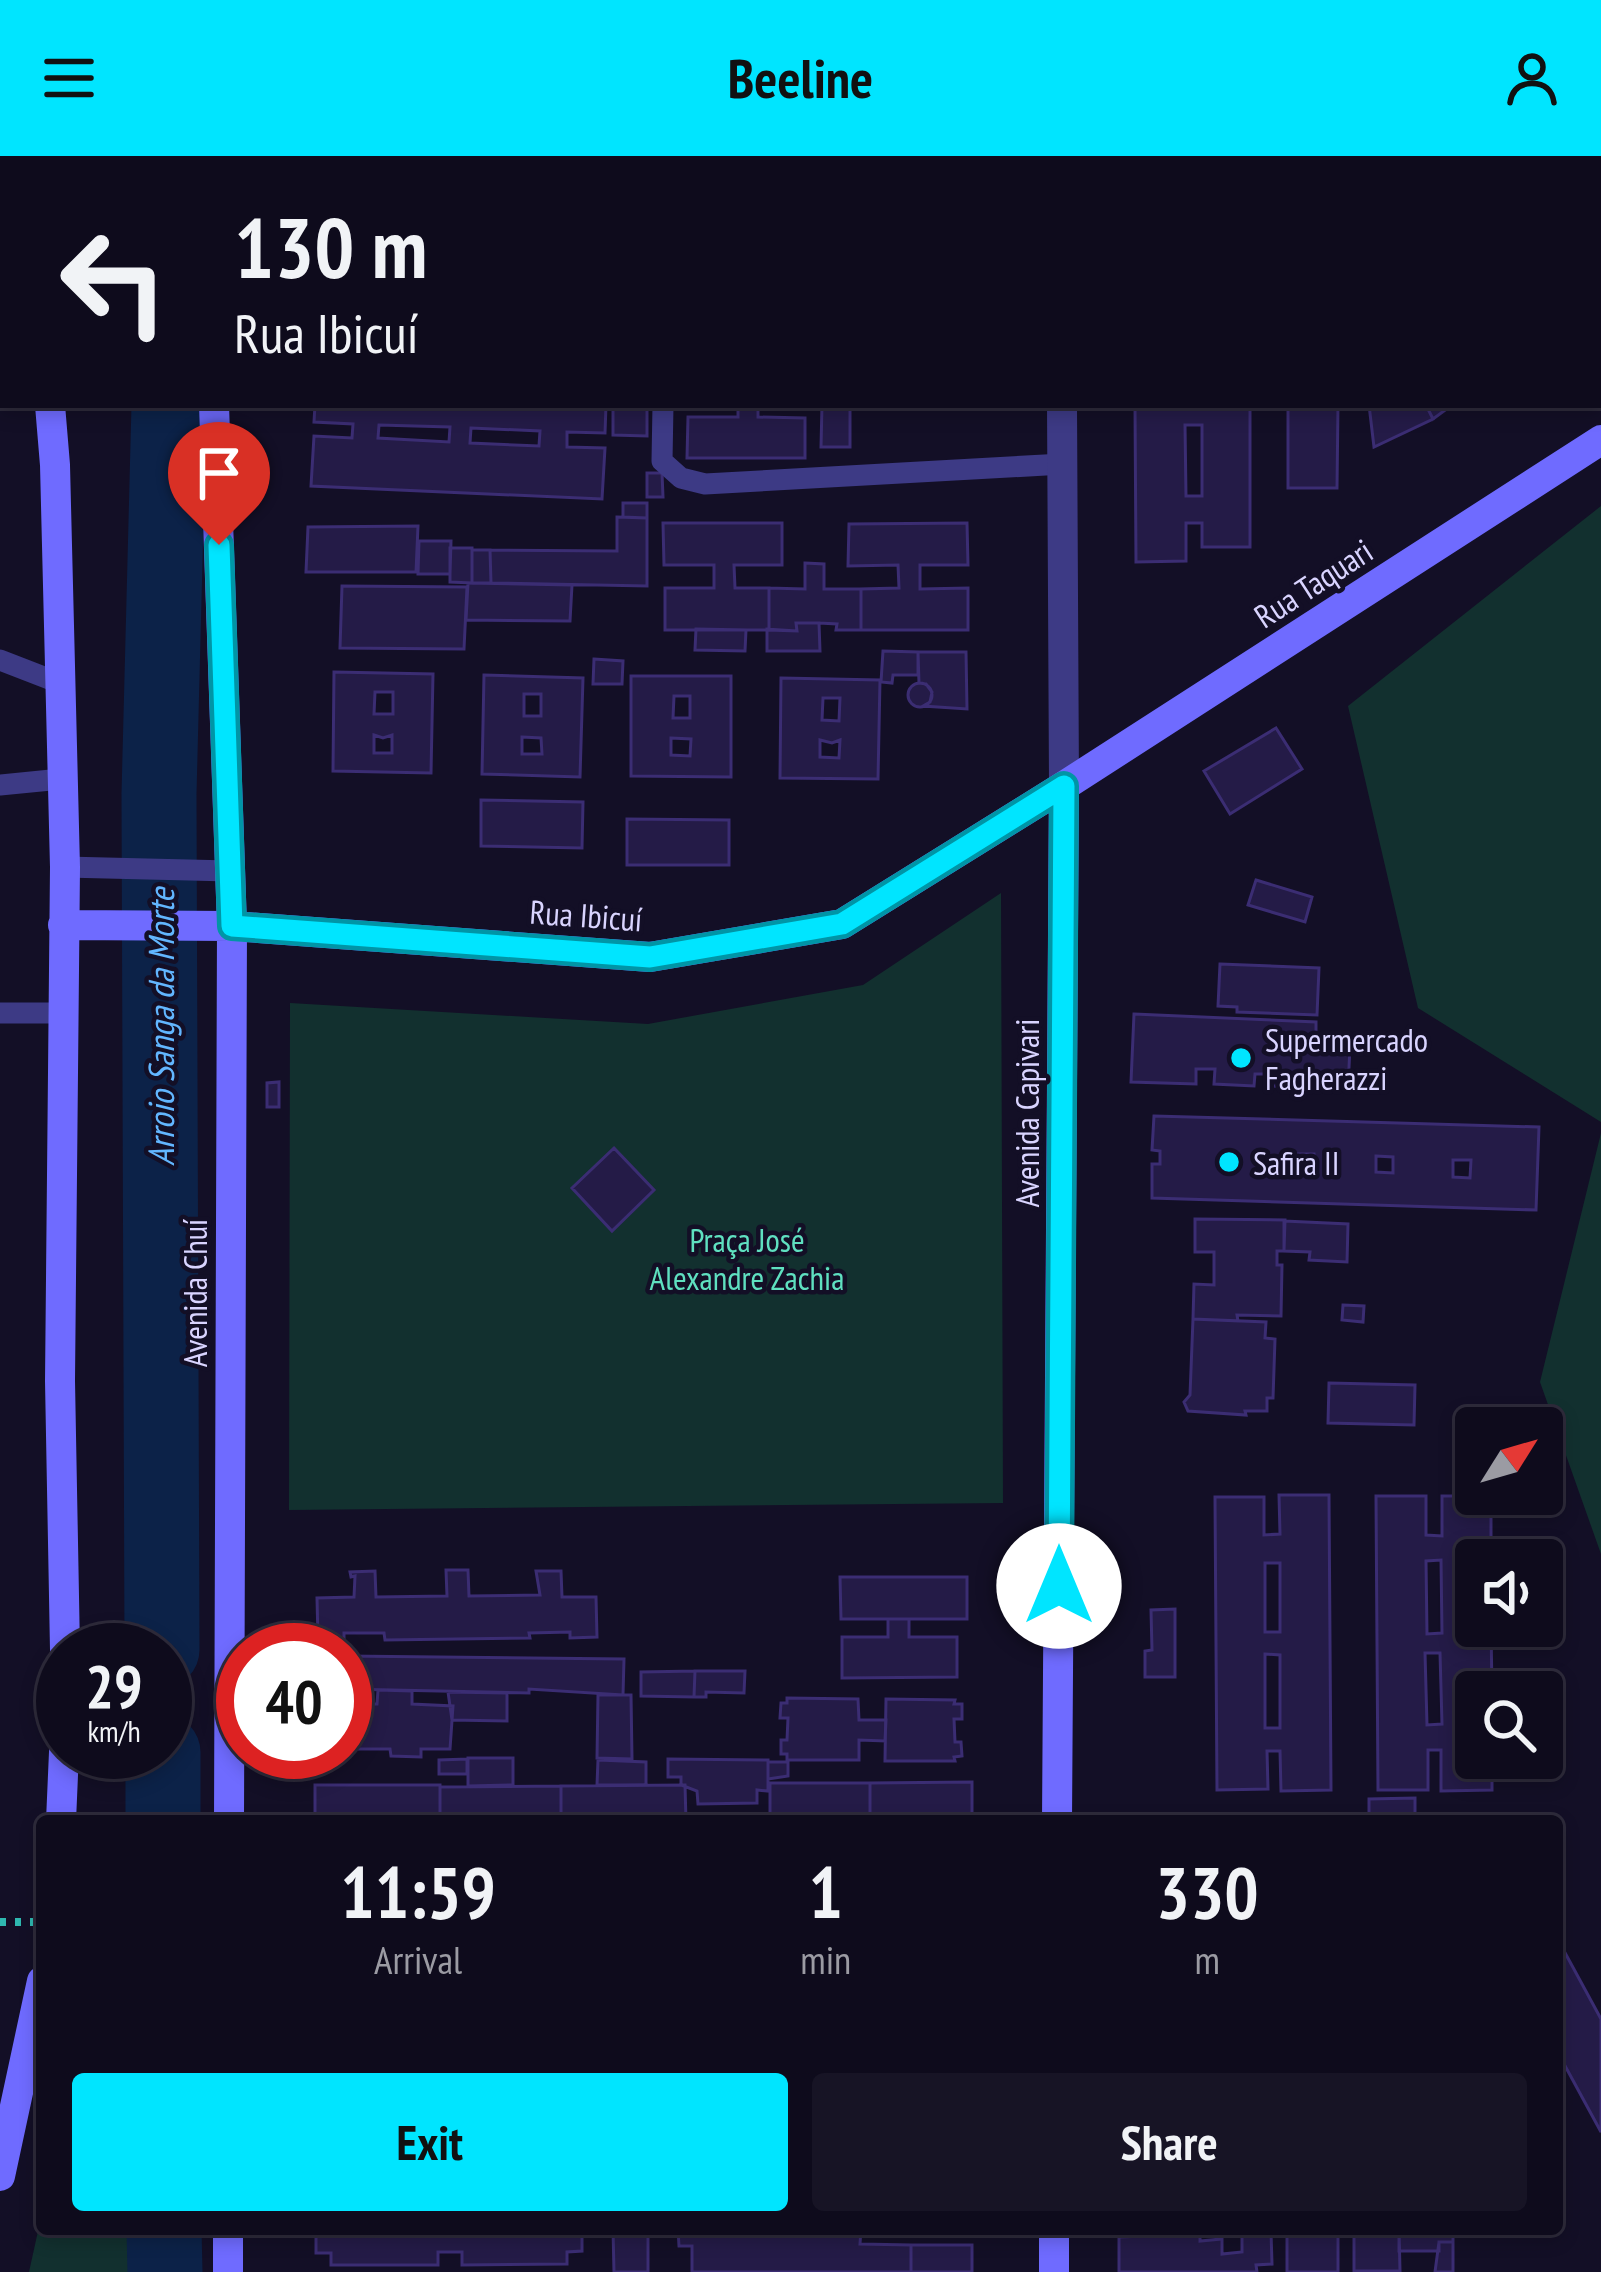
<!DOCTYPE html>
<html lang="en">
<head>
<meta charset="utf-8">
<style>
	body { margin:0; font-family:"PT Sans Narrow",sans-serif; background:#171425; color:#f1f3f6; height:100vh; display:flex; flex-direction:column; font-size:45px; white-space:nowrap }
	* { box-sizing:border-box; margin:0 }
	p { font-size:39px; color:#9b9ba3 }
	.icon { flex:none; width:66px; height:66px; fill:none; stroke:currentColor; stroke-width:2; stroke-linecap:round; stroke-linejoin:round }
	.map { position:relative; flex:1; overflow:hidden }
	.drawer { position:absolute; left:36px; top:1659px; width:1527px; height:420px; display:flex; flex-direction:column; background:#0e0b1c; border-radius:12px; box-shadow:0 6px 18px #0003,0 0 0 3px #2e2b3b }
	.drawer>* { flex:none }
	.banner { position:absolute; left:0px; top:0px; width:1602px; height:252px; box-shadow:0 6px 18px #0003,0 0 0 3px #2e2b3b; background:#0e0b1c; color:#f1f3f6; overflow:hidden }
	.needle { width:78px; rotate:53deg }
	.controls { position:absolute; left:1455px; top:1251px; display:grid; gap:24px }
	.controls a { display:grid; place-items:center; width:108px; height:108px; border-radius:12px; background:#0e0b1c; box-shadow:0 6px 18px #0003,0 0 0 3px #2e2b3b; font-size:60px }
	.speed { position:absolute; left:36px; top:1467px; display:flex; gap:24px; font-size:60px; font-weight:700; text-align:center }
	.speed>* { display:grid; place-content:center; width:156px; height:156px; border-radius:50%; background:#0e0b1c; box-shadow:0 6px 18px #0003,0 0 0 3px #2e2b3b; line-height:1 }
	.speed small { font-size:30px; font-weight:400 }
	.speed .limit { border:18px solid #d22; background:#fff; color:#111 }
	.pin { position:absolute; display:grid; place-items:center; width:102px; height:102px; color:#fff; margin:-123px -51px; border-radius:50% 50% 50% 0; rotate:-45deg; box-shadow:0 0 12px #0007 }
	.pin .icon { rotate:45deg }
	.me { position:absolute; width:132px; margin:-66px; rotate:0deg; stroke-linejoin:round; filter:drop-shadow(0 0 9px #0008) }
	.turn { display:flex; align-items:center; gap:42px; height:252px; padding:0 36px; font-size:54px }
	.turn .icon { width:156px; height:156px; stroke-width:2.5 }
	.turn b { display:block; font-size:84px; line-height:102px }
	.eta { display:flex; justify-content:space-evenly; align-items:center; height:204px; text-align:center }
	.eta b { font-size:72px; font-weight:700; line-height:84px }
	.action { display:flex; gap:24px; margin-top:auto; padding:24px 36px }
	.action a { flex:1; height:138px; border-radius:12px; background:#00e5ff; color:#111; font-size:48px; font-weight:700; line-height:138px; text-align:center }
	.action a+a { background:#171425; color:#f1f3f6 }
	header { display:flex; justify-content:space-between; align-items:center; height:156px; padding:0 36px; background:#00e5ff; color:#111; font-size:54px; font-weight:700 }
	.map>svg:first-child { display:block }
</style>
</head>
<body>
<header><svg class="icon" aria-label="menu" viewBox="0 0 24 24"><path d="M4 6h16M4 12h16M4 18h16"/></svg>Beeline<svg class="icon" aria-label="person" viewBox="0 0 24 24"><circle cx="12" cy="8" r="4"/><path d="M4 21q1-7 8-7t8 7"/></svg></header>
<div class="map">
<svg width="1601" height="2116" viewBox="0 0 1601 2116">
	<rect width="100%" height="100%" fill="#130f26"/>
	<path fill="#12302f" d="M1601,350V966L1418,852L1348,550Z
		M1001,737L1003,1347L289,1354L290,847L648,868L863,829Z
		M1601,977V1398L1540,1226Z
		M42,2057V2073H130V2116H29Z"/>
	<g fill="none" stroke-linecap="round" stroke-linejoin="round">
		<path stroke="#0c2248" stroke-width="75" d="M124,0L125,3
			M162,1494L159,638L169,249
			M163,1596V1665
			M164,2073L165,2116"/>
	</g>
	<path fill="#241b47" stroke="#3b2d73" stroke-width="3" fill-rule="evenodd" d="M665,0H737V2H665Z
		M1134,0H1344V3H1134Z
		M315,249H606L605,277L567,276V291L605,292L602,343L311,330L314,280L352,282L353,268L314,266ZM379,269L450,271L449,286L378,282ZM471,272L540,275L539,290L470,287Z
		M613,249H647V280L613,279Z
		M738,249H758V261L805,262V302H687L688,261H738Z
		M822,249H850V291H821Z
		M1135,249H1250V391H1202V367H1186V405L1136,406ZM1185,269H1202V340H1186Z
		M1288,249H1338L1337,332H1288Z
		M1369,249H1426L1433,263L1374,291Z
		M1426,249H1452L1433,263Z
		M647,317H662L663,341H647Z
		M623,347H647V362L623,361Z
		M617,361L647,362V430L491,427L490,394L617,395Z
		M663,367H782V409H734L735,432H769V474H665V432H714V409H664Z
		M967,367L968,409H920V433L968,432V474H861V433L899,432L898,409L848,410L849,368Z
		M418,370L416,416H306L308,371Z
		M419,385H451L450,418H418Z
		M450,392H472V427L450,426Z
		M472,394H490L491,427H472Z
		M805,407L824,408V433H861V474H836L837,468L819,467H796L797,475L769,474V432L805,433Z
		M468,427L572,429L570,465L466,464Z
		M342,430L467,431L464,493L340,492Z
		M796,467H819L820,495H767V473L797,475Z
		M696,473L746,474L745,495L695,494Z
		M883,495L918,496V519H893L892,527L881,526Z
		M918,496H966L967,553L923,550L930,546L932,536L926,528L919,527Z
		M594,503L623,505L622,528H593Z
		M334,516L433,518L431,617L333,615ZM375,536H393V558H374ZM374,579L383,582L392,579V597H374Z
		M484,519L583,522L580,621L482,618ZM524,538H541V560H524ZM522,581L541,582L542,598H522Z
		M631,520H731V621L631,620ZM674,540H690V562H673ZM671,582L691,583L690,600L671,599Z
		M781,522L880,524L878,623L780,622ZM823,542H840L839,565L822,564ZM820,584L832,587L840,584L839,602L820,601Z
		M908 539a12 12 0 1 1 24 0a12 12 0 1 1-24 0Z
		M1276,572L1302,613L1230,658L1204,615Z
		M481,644L583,646L582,692L481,690Z
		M627,663L729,664V709H627Z
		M1256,724L1312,741L1305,766L1248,749Z
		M1220,808L1319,812L1317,859L1237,856V851L1218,850Z
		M1134,858L1316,866V889L1350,890L1348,933L1269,930L1270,918H1255L1254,930L1214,928L1215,913H1196V928L1131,926Z
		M279,926V951H267V927Z
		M1154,960L1539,971L1536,1054L1152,1042V1008H1160V995L1152,994ZM1298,998H1314L1315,1013L1298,1014ZM1376,1000L1393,1001V1017L1376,1016ZM1453,1004H1471L1470,1022L1453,1021Z
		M614,992L654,1034L612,1075L572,1032Z
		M1195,1063L1285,1064L1284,1095H1277V1109H1282L1281,1160L1237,1159L1238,1165L1193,1163L1194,1128L1214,1129V1096H1195Z
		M1284,1065L1348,1068L1347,1106L1309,1104L1310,1096L1284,1095Z
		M1343,1149L1364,1150L1363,1166L1342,1164Z
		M1193,1163L1266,1166L1265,1182L1275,1183L1273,1242H1267V1255H1245L1246,1259L1188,1255L1184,1246L1190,1239Z
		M1329,1227L1415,1229L1414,1269L1328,1267Z
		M1279,1339H1329L1331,1634L1281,1635L1280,1595H1267L1268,1633L1217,1634L1215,1341H1264V1379L1280,1378ZM1265,1407H1280V1476H1265ZM1265,1498L1280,1499V1572H1265Z
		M1376,1340H1426V1379L1442,1380V1340H1491V1404H1476V1470H1491L1492,1536H1476V1602H1492V1634L1441,1635V1594H1428V1634H1378ZM1441,1404L1442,1477L1427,1478L1426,1405ZM1425,1497H1440L1442,1568L1427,1569Z
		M446,1414H468L469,1440L540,1439L536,1415H561L562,1441H596L597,1481L570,1482V1476L529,1477L530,1482L385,1484L384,1477H344V1483H318L317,1442L354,1441L355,1420L351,1421L350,1416L375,1415L376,1441L447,1440Z
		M840,1421H967V1463H841Z
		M1175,1453V1521H1145V1495L1152,1494L1151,1454Z
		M888,1463H909V1481H957V1521L842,1522V1481H888Z
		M345,1500L624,1503L623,1539L529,1533V1537L345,1533Z
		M695,1515L694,1541L641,1540V1516Z
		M695,1515H745L744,1537L706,1536V1541H694Z
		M378,1534L412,1535V1548L453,1550L450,1593H421V1601L391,1600L390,1593H353V1561L357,1548H377Z
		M448,1536L507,1537V1565L452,1564Z
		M598,1539H631L632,1603L597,1602Z
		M787,1542L858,1543L859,1564H886L885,1585L859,1584V1604H787V1598H781V1584H787L788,1562H780L781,1547H787Z
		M886,1543L955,1544L954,1548H962V1563H954L955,1586H961L962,1600L954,1601L955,1605H885Z
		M468,1602H513V1629L468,1630Z
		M467,1603V1618H439V1604Z
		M668,1603L768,1604V1635L757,1634V1647L698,1648L697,1635L681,1629V1621H668Z
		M598,1604L646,1606V1629H597Z
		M768,1606H788V1620L768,1623Z
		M972,1626V1665H870V1627Z
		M770,1627H870V1665H770Z
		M315,1629H440V1665H315Z
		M685,1629L686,1665H561V1630Z
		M561,1630V1665H440V1631Z
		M1415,1642V1663H1369V1643Z
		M1557,1782L1601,1863V1976L1557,1895Z
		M316,2073H582V2095L567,2096V2108L462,2109V2096H438V2109H331V2097H316Z
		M613,2073H648V2116H614Z
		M678,2073H861L860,2088L911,2089V2116H692V2090H679Z
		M1233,2073H1271V2076L1234,2077Z
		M1287,2073H1338V2116H1287Z
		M1354,2073H1399L1400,2115H1354Z
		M1399,2073H1453V2086H1439V2095H1399Z
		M1271,2076L1272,2108L1256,2109L1257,2116H1119V2081L1200,2078V2085L1222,2083V2098L1242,2096V2077Z
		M1439,2086H1453V2116H1435Z
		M911,2089H972V2116H911Z"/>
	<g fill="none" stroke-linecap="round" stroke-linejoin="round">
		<path stroke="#2fb8b0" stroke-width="8" stroke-dasharray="6 9" stroke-linecap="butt" d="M0,1766H42"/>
		<path stroke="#3d3a85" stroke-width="21" d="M1550,0L1552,3
			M1599,86L1601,90
			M663,249L662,305L681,322L705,328L1063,308
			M0,504L62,528
			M0,629L61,623
			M65,711L230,715
			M0,857H63"/>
		<path stroke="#3d3a85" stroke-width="30" d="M1061,0V3
			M1062,249L1064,630"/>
		<path stroke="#6f6bff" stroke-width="30" d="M16,0V3
			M180,0L181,3
			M228,3L229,0
			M50,249L55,309L65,711L60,1225L65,1494
			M214,249L232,770L229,1665
			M63,769L232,770L650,801L842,768L1064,630L1601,284
			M61,1665L64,1596
			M1057,1665L1064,630
			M0,2020L42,1825
			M228,2073V2116
			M1054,2116V2073"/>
	</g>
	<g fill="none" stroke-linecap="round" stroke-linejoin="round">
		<g stroke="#0095a6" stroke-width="30">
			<path id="route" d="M219,389L232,770L650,801L842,768L1064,630L1059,1430"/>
		</g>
		<use href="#route" stroke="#00e5ff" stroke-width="21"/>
	</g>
	<g fill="#00e5ff" stroke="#130f26" stroke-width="4.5">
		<circle cx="1241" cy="902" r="12"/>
		<circle cx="1229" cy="1006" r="12"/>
	</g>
	<g text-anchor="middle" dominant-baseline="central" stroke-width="9" stroke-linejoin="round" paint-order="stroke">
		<g font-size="33" fill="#d9d4ff" stroke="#130f26">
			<text transform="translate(1313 427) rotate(-33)">Rua Taquari</text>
			<text transform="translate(586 759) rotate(4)">Rua Ibicuí</text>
			<text transform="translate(1026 957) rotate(-90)">Avenida Capivari</text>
			<text transform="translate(194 1137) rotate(-90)">Avenida Chuí</text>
		</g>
		<g font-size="33" fill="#d9d4ff" stroke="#130f26" text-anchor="start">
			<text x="1265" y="883">Supermercado<tspan x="1265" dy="38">Fagherazzi</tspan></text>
			<text x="1253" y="1006">Safira II</text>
		</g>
		<g font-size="33" fill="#5fe0c0" stroke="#130f26">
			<text x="747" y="1083">Praça José<tspan x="747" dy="38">Alexandre Zachia</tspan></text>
		</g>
		<g font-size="36" font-style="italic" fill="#62b6ff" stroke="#130f26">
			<text transform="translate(160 871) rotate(-90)">Arroio Sanga da Morte</text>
		</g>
	</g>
</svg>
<div class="controls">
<a><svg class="needle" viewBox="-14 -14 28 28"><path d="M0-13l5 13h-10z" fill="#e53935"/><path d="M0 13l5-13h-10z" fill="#9b9ba3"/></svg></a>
<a><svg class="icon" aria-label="sound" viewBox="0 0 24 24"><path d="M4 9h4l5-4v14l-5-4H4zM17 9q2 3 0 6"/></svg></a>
<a><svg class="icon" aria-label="search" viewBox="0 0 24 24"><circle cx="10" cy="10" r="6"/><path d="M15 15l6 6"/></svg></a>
</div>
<div class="speed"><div>29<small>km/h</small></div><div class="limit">40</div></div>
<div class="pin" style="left:219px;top:389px;background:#d93025"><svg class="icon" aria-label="arrive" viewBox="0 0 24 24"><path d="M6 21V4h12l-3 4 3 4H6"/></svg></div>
<svg class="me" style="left:1059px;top:1430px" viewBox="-20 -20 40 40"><circle r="19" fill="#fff"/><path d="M0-13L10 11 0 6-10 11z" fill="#00e5ff"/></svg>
<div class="banner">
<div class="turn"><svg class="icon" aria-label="left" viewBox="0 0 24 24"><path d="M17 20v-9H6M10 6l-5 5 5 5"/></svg><div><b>130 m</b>Rua Ibicuí</div></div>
</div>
<section class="drawer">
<div class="eta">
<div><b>11:59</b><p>Arrival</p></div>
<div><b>1</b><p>min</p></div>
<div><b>330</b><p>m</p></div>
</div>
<div class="action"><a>Exit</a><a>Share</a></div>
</section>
</div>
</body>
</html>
